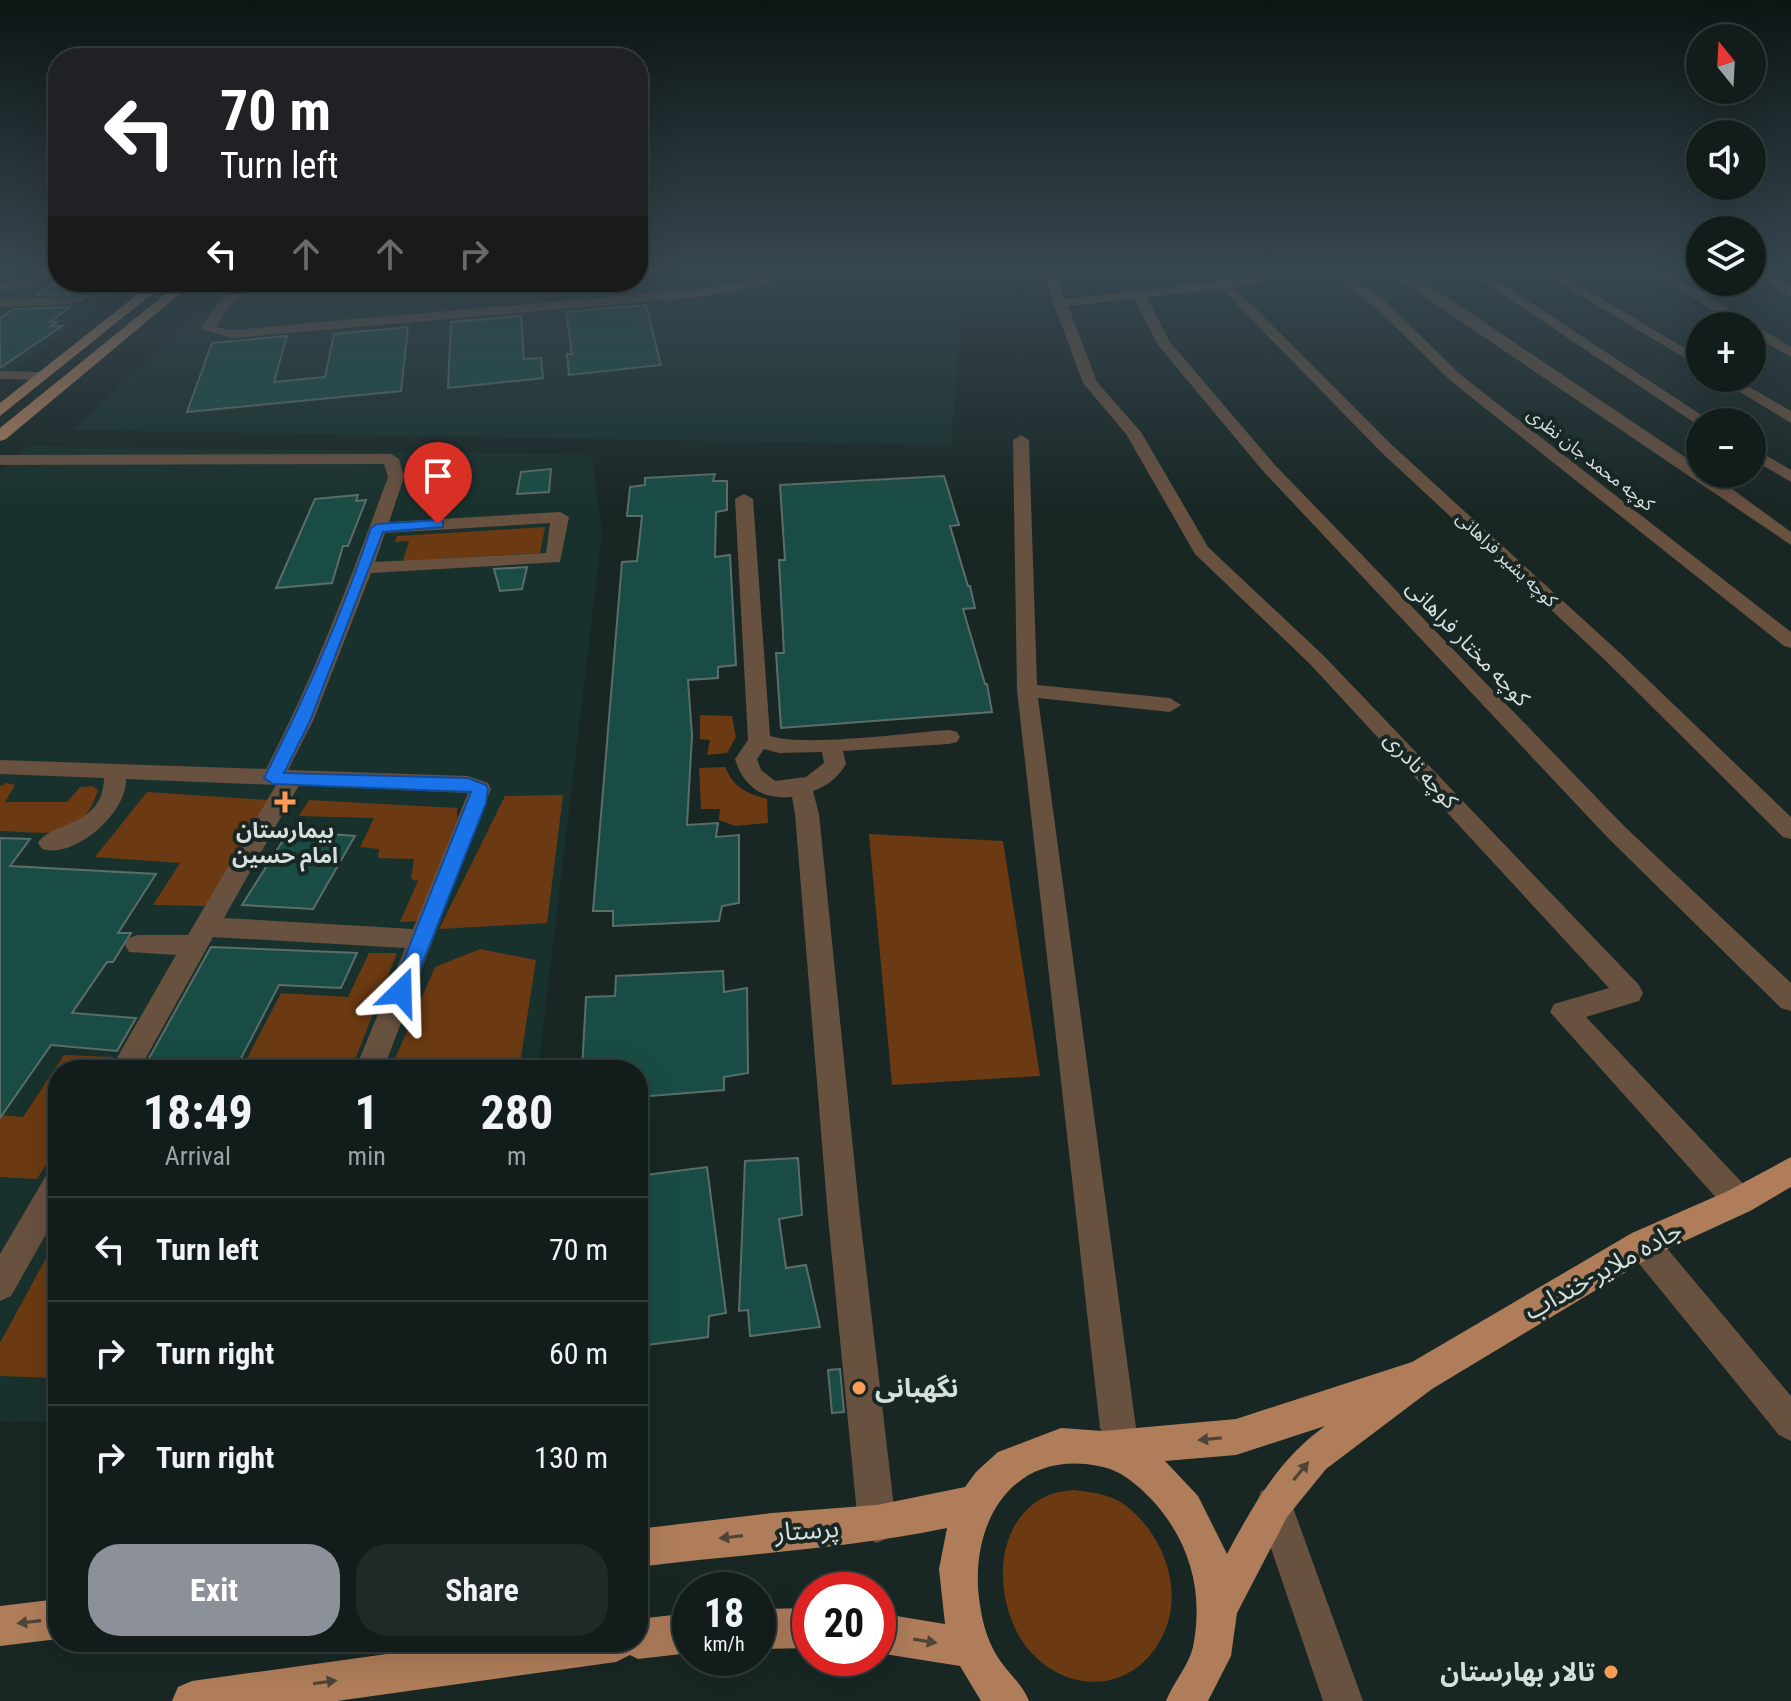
<!DOCTYPE html>
<html lang="en">
<head>
<meta charset="utf-8">
<style>
	body { margin:0; font-family:"Roboto Condensed","Noto Sans Arabic",sans-serif; background:#1f2a28; color:#f1f3f6; height:100vh; display:flex; flex-direction:column; font-size:30px; white-space:nowrap }
	* { box-sizing:border-box; margin:0 }
	p { font-size:26px; color:#9ca2a3 }
	.icon { flex:none; width:44px; height:44px; fill:none; stroke:currentColor; stroke-width:2; stroke-linecap:round; stroke-linejoin:round }
	.map { position:relative; flex:1; overflow:hidden }
	.panel { position:absolute; left:48px; top:1060px; width:600px; height:592px; display:flex; flex-direction:column; background:#121d1b; border-radius:32px; box-shadow:0 8px 32px #0002,0 0 0 2px #313b3a }
	.panel>* { flex:none }
	.banner { position:absolute; left:48px; top:48px; width:600px; height:244px; border-radius:32px; box-shadow:0 8px 32px #0002,0 0 0 2px #313b3a; background:#202124; color:#fff; overflow:hidden }
	.needle { width:52px; rotate:342deg }
	.buttons { position:absolute; left:1686px; top:24px; display:grid; gap:16px }
	.buttons a { display:grid; place-items:center; width:80px; height:80px; border-radius:50%; background:#121d1b; box-shadow:0 8px 32px #0002,0 0 0 2px #313b3a; font-size:40px }
	.speed { position:absolute; left:672px; top:1572px; display:flex; gap:16px; font-size:40px; font-weight:700; text-align:center }
	.speed>* { display:grid; place-content:center; width:104px; height:104px; border-radius:50%; background:#121d1b; box-shadow:0 8px 32px #0002,0 0 0 2px #313b3a; line-height:1 }
	.speed small { font-size:20px; font-weight:400 }
	.speed .limit { border:12px solid #d22; background:#fff; color:#111 }
	.pin { position:absolute; display:grid; place-items:center; width:68px; height:68px; color:#fff; margin:-82px -34px; border-radius:50% 50% 50% 0; rotate:-45deg; box-shadow:0 0 8px #0007 }
	.pin .icon { rotate:45deg }
	.me { position:absolute; width:88px; margin:-44px; rotate:22deg; stroke-linejoin:round; filter:drop-shadow(0 0 6px #0008) }
	.turn { display:flex; align-items:center; gap:28px; height:168px; padding:0 40px; font-size:36px }
	.turn .icon { width:104px; height:104px; stroke-width:2.5 }
	.turn b { display:block; font-size:56px; line-height:68px }
	.lanes { display:flex; align-items:center; height:76px; padding:0 40px; background:#0003; justify-content:center; gap:40px; direction:ltr }
	.lanes .off { opacity:.35 }
	.eta { display:flex; justify-content:space-evenly; align-items:center; height:136px; text-align:center }
	.eta b { font-size:48px; font-weight:700; line-height:56px }
	.primary-button { display:flex; gap:16px; margin-top:auto; padding:16px 40px }
	.primary-button a { flex:1; height:92px; border-radius:32px; background:#8c9099; color:#fff; font-size:32px; font-weight:700; line-height:92px; text-align:center }
	.primary-button a+a { background:#1f2a28; color:#f1f3f6 }
	ul { padding:0; list-style:none }
	li { display:flex; align-items:center; gap:24px; height:104px; padding:0 40px; border-top:2px solid #313b3a }
	li div { flex:1 }
	li b { display:block; font-size:30px }
	li em { font-style:normal }
	.map>svg:first-child { display:block }
</style>
</head>
<body>
<div class="map">
<svg width="1791" height="1701" viewBox="0 0 1791 1701">
	<rect width="100%" height="100%" fill="#182724"/>
	<path fill="#19312d" d="M0,272H58V282H128L0,381Z
		M638,272H965L951,445L71,430L234,282H638Z
		M30,446L592,455L602,534L538,1070H58V1423L0,1421V472Z"/>
	<path fill="#6b3a12" d="M545,527L540,553L403,561L409,541L395,542L397,536Z
		M700,715L732,716L736,737L727,753L707,755L710,740L700,739Z
		M725,767C734,788 746,793 767,799L768,823L735,826L719,820L720,809H701L699,768Z
		M7,783L15,785L5,802H67L80,787L93,786L98,790C81,844 46,832 0,831V786Z
		M147,792L268,800L210,906L153,905L180,863L95,857Z
		M563,795L547,923L439,929L505,796Z
		M309,800L457,808V819L419,921L400,922L418,881L411,879L414,859L378,858L379,849L360,847L374,818L299,816Z
		M869,834L1003,841L1040,1076L892,1085Z
		M480,949L536,960L519,1070H390L435,967Z
		M369,953H397L351,1070H241L281,993L348,997Z
		M64,1055L113,1057L105,1070H58V1146L37,1179L0,1177V1115L23,1117Z
		M58,1236V1378L0,1376V1343Z
		M1073,1490C1092,1492 1110,1494 1125,1505C1160,1531 1182,1583 1167,1625C1144,1690 1073,1701 1028,1649C993,1606 990,1520 1049,1495C1056,1492 1066,1491 1073,1490Z"/>
	<path fill="#194c44" stroke="#5c6d69" stroke-width="2" d="M56,282H106L78,302L68,294L37,295Z
		M646,305L661,365L569,375L567,354H572L566,312Z
		M70,307L50,322H57L51,326H62L0,368V318L14,309Z
		M521,316L524,359L541,358L543,378L448,388L451,322Z
		M408,327L401,391L187,412L212,343L287,336L274,382L325,377L334,334Z
		M551,469L549,492L517,494L521,472Z
		M715,474L713,481H727V510L716,512L715,557L730,555L736,665L718,667V678L688,680L692,735L687,825L718,823L716,837L739,835V903L722,906L719,921L613,926V911H593L622,562L637,561L642,516H627L630,487L645,485V478Z
		M944,476L959,525L950,526L968,586H970L975,608L963,609L985,684H987L992,712L781,728L776,653H784L779,560H785L780,485Z
		M358,495L356,501L366,500L348,546H343L332,583L276,588L315,499Z
		M527,567L522,589L500,591L494,569Z
		M289,831L355,836L313,909L242,905Z
		M0,838L30,839L10,866L156,874L118,933H131L113,962H107L72,1013L136,1018L117,1051L51,1045L0,1118Z
		M211,947L357,953L341,988L279,985L238,1064L148,1060Z
		M723,971L724,992L747,988L748,1073L724,1077V1090L638,1097V1070H582L586,997L615,996L616,976Z
		M798,1158L802,1215L779,1219L786,1268L806,1265L820,1327L750,1336L748,1310L739,1311L745,1161Z
		M707,1167L726,1313L709,1316L708,1337L638,1346V1176Z
		M840,1369L844,1412L832,1413L828,1370Z"/>
	<g fill="none" stroke-linecap="round" stroke-linejoin="round">
		<path fill="#695140" fill-rule="evenodd" d="M39,272H54L37,286L0,291V283L28,280Z
			M784,272H803L749,289L699,297L232,338L200,329C215,307 231,282 259,282L230,306L216,327L232,330L699,289L749,282Z
			M1042,272H1054L1065,299L1215,282L1206,272H1219L1228,281L1280,272H1310L1234,287L1393,446L1620,653L1791,817V839L1783,837L1606,661L1381,452L1222,289L1147,297L1169,341L1275,465L1624,826L1791,983V1011L1781,1008L1608,838L1263,471L1158,345L1134,299L1068,306L1097,382L1141,432L1208,547L1324,656L1639,985L1643,993L1639,1001L1586,1017L1750,1191L1754,1201L1750,1211L1739,1215L1728,1211L1550,1012L1554,1004L1609,988L1310,664L1195,554L1126,434L1083,383Z
			M1327,272H1342L1382,298L1462,376L1791,632V648L1784,646L1452,382L1372,304Z
			M1388,272H1403L1439,292L1700,467V474H1710L1717,478L1791,532V545Z
			M1469,272H1484L1712,422H1700L1698,425Z
			M1541,272H1556L1700,357V367Z
			M1653,272H1668L1791,347V357L1752,335V326H1737Z
			M1752,272H1766L1791,287V297Z
			M68,297L75,301L73,304L0,307V299Z
			M0,371L43,372L50,376L43,380L3,379H0Z
			M1717,378H1734L1791,411V423Z
			M1021,435L1029,440L1037,685L1170,698L1181,705L1170,712L1038,698L1136,1428L1130,1440L1118,1446L1106,1440L1100,1428L1017,690L1013,440Z
			M1752,447L1791,470V482L1752,459Z
			M391,454L399,459L404,477L389,522L560,512L569,517L560,562L371,573L313,721L288,770L468,776L488,783L491,789L383,1070H355L405,948L213,937L139,1070H110L176,955L129,952L125,945L129,938L138,935H188L276,785L126,779C127,813 75,859 42,849L38,843C51,821 103,828 104,778L0,774V760L266,769C315,675 352,575 388,477L384,464L0,465V455ZM550,523L546,553L375,562L385,533ZM299,785L468,793L413,929L224,918Z
			M744,494L753,499L770,736C807,747 905,733 949,730L957,732L960,737L957,742L949,744L843,751L846,764C838,777 828,786 813,791L819,814L860,1217L896,1524L890,1537L877,1543L864,1537L858,1524L828,1217L795,814L792,797C762,800 743,786 735,759L748,740L735,499ZM764,749L779,753L822,752L824,763L806,777L775,781L761,770L757,759Z
			M58,1170V1213L11,1296L0,1301V1254L47,1174Z
			M1643,1229L1654,1233L1791,1396V1441L1779,1435L1632,1255L1627,1244L1632,1233Z
			M1274,1486L1287,1491L1363,1701H1323L1256,1504L1261,1491Z"/>
		<path fill="#af7d5a" fill-rule="evenodd" d="M153,282H167L0,416V403Z
			M180,282H194L6,439L0,441V428Z
			M1791,1157V1187L1750,1211L1654,1255L1432,1389L1326,1469L1287,1517L1237,1613L1231,1656L1208,1701H1166C1173,1683 1189,1665 1193,1647C1204,1592 1190,1542 1153,1501C1140,1487 1122,1471 1103,1467C1012,1446 967,1525 980,1605C983,1626 989,1645 1001,1662C1011,1676 1023,1685 1029,1701H981L960,1666L878,1653V1613L945,1624L939,1569L947,1528C845,1549 741,1554 638,1567V1529L772,1513L877,1505L965,1487L976,1472L998,1452L1061,1428L1103,1431L1236,1419L1412,1362L1632,1233L1728,1191ZM1325,1426C1279,1459 1253,1505 1227,1554L1198,1496L1165,1461L1236,1455Z
			M58,1599V1639L0,1646V1606Z
			M810,1608V1648L758,1649V1609Z
			M690,1613V1653L638,1659L630,1655L616,1662L337,1701H172L178,1687L192,1681L473,1642H638V1619Z"/>
	</g>
	<defs><path id="oneway-solid" d="M-6-.8H1V-3.2L6.5 0L1 3.2V.8H-6Z" transform="scale(2)"/></defs>
	<g fill="#4d4537">
		<use href="#oneway-solid" transform="translate(1210 1439) rotate(175)"/>
		<use href="#oneway-solid" transform="translate(1301 1471) rotate(-51)"/>
		<use href="#oneway-solid" transform="translate(731 1537) rotate(173)"/>
		<use href="#oneway-solid" transform="translate(29 1622) rotate(173)"/>
		<use href="#oneway-solid" transform="translate(925 1641) rotate(9)"/>
		<use href="#oneway-solid" transform="translate(325 1682) rotate(-8)"/>
	</g>
	<linearGradient id="sky" x2="0" y2="1"><stop stop-color="#0d1514"/><stop offset="0.53" stop-color="#374750"/><stop offset="1" stop-color="#374750" stop-opacity="0"/></linearGradient>
	<rect width="1791" height="510" fill="url(#sky)"/>
	<path fill="#1a73e8" stroke="#114b97" stroke-width="2" d="M438,520L443,521V527L383,532L310,721L284,773L468,778L486,785L488,789L486,803L411,992L408,997H394L391,992L471,792L273,784L264,778C305,698 342,614 371,528L377,524Z"/>
	<g fill="#fd9d55" stroke="#182724" stroke-width="3">
		<path d="M281 790h8v8h8v8h-8v8h-8v-8h-8v-8h8z"/>
		<circle cx="859" cy="1388" r="8"/>
		<circle cx="1611" cy="1672" r="8"/>
	</g>
	<g text-anchor="middle" dominant-baseline="central" stroke-width="8" stroke-linejoin="round" paint-order="stroke">
		<g font-size="18" fill="#d5dfdd" stroke="#182724">
			<text transform="translate(1591 459) rotate(38)">کوچه محمد جان نظری</text>
			<text transform="translate(1507 559) rotate(43)">کوچه بشیر فراهانی</text>
		</g>
		<g font-size="22" fill="#d5dfdd" stroke="#182724">
			<text transform="translate(1468 643) rotate(46)">کوچه مختار فراهانی</text>
			<text transform="translate(1421 770) rotate(47)">کوچه نادری</text>
		</g>
		<g font-size="22" font-weight="bold" fill="#d5dfdd" stroke="#182724">
			<text x="285" y="830">بیمارستان<tspan x="285" dy="25">امام حسین</tspan></text>
		</g>
		<g font-size="26" fill="#d5dfdd" stroke="#182724">
			<text transform="translate(1603 1270) rotate(-29)">جاده ملایر-خنداب</text>
			<text transform="translate(807 1530) rotate(-4)">پرستار</text>
		</g>
		<g font-size="26" font-weight="bold" fill="#d5dfdd" stroke="#182724" text-anchor="start">
			<text x="875" y="1388">نگهبانی</text>
			<text x="1595" y="1672" text-anchor="end">تالار بهارستان</text>
		</g>
	</g>
</svg>
<div class="buttons">
<a><svg class="needle" viewBox="-14 -14 28 28"><path d="M0-13l5 13h-10z" fill="#e53935"/><path d="M0 13l5-13h-10z" fill="#9ca2a3"/></svg></a>
<a><svg class="icon" aria-label="sound" viewBox="0 0 24 24"><path d="M4 9h4l5-4v14l-5-4H4zM17 9q2 3 0 6"/></svg></a>
<a><svg class="icon" aria-label="layers" viewBox="0 0 24 24"><path d="M12 4l9 5-9 5-9-5zM3 14l9 5 9-5"/></svg></a>
<a>+</a>
<a>−</a>
</div>
<div class="speed"><div>18<small>km/h</small></div><div class="limit">20</div></div>
<div class="pin" style="left:438px;top:524px;background:#d93025"><svg class="icon" aria-label="arrive" viewBox="0 0 24 24"><path d="M6 21V4h12l-3 4 3 4H6"/></svg></div>
<svg class="me" style="left:401px;top:992px" viewBox="-20 -20 40 40"><path d="M0-17L14 15 0 8-14 15z" fill="#1a73e8" stroke="#fff" stroke-width="4"/></svg>
<div class="banner">
<div class="turn"><svg class="icon" aria-label="left" viewBox="0 0 24 24"><path d="M17 20v-9H6M10 6l-5 5 5 5"/></svg><div><b>70 m</b>Turn left</div></div>
<div class="lanes"><svg class="icon" aria-label="left" viewBox="0 0 24 24"><path d="M17 20v-9H6M10 6l-5 5 5 5"/></svg><svg class="icon off" aria-label="ahead" viewBox="0 0 24 24"><path d="M12 20V5M6 11l6-6 6 6"/></svg><svg class="icon off" aria-label="ahead" viewBox="0 0 24 24"><path d="M12 20V5M6 11l6-6 6 6"/></svg><svg class="icon off" aria-label="right" viewBox="0 0 24 24"><path d="M7 20v-9h11M14 6l5 5-5 5"/></svg></div>
</div>
<section class="panel">
<div class="eta">
<div><b>18:49</b><p>Arrival</p></div>
<div><b>1</b><p>min</p></div>
<div><b>280</b><p>m</p></div>
</div>
<ul>
<li><svg class="icon" aria-label="left" viewBox="0 0 24 24"><path d="M17 20v-9H6M10 6l-5 5 5 5"/></svg><div><b>Turn left</b></div><em>70 m</em></li>
<li><svg class="icon" aria-label="right" viewBox="0 0 24 24"><path d="M7 20v-9h11M14 6l5 5-5 5"/></svg><div><b>Turn right</b></div><em>60 m</em></li>
<li><svg class="icon" aria-label="right" viewBox="0 0 24 24"><path d="M7 20v-9h11M14 6l5 5-5 5"/></svg><div><b>Turn right</b></div><em>130 m</em></li>
</ul>
<div class="primary-button"><a>Exit</a><a>Share</a></div>
</section>
</div>
</body>
</html>
